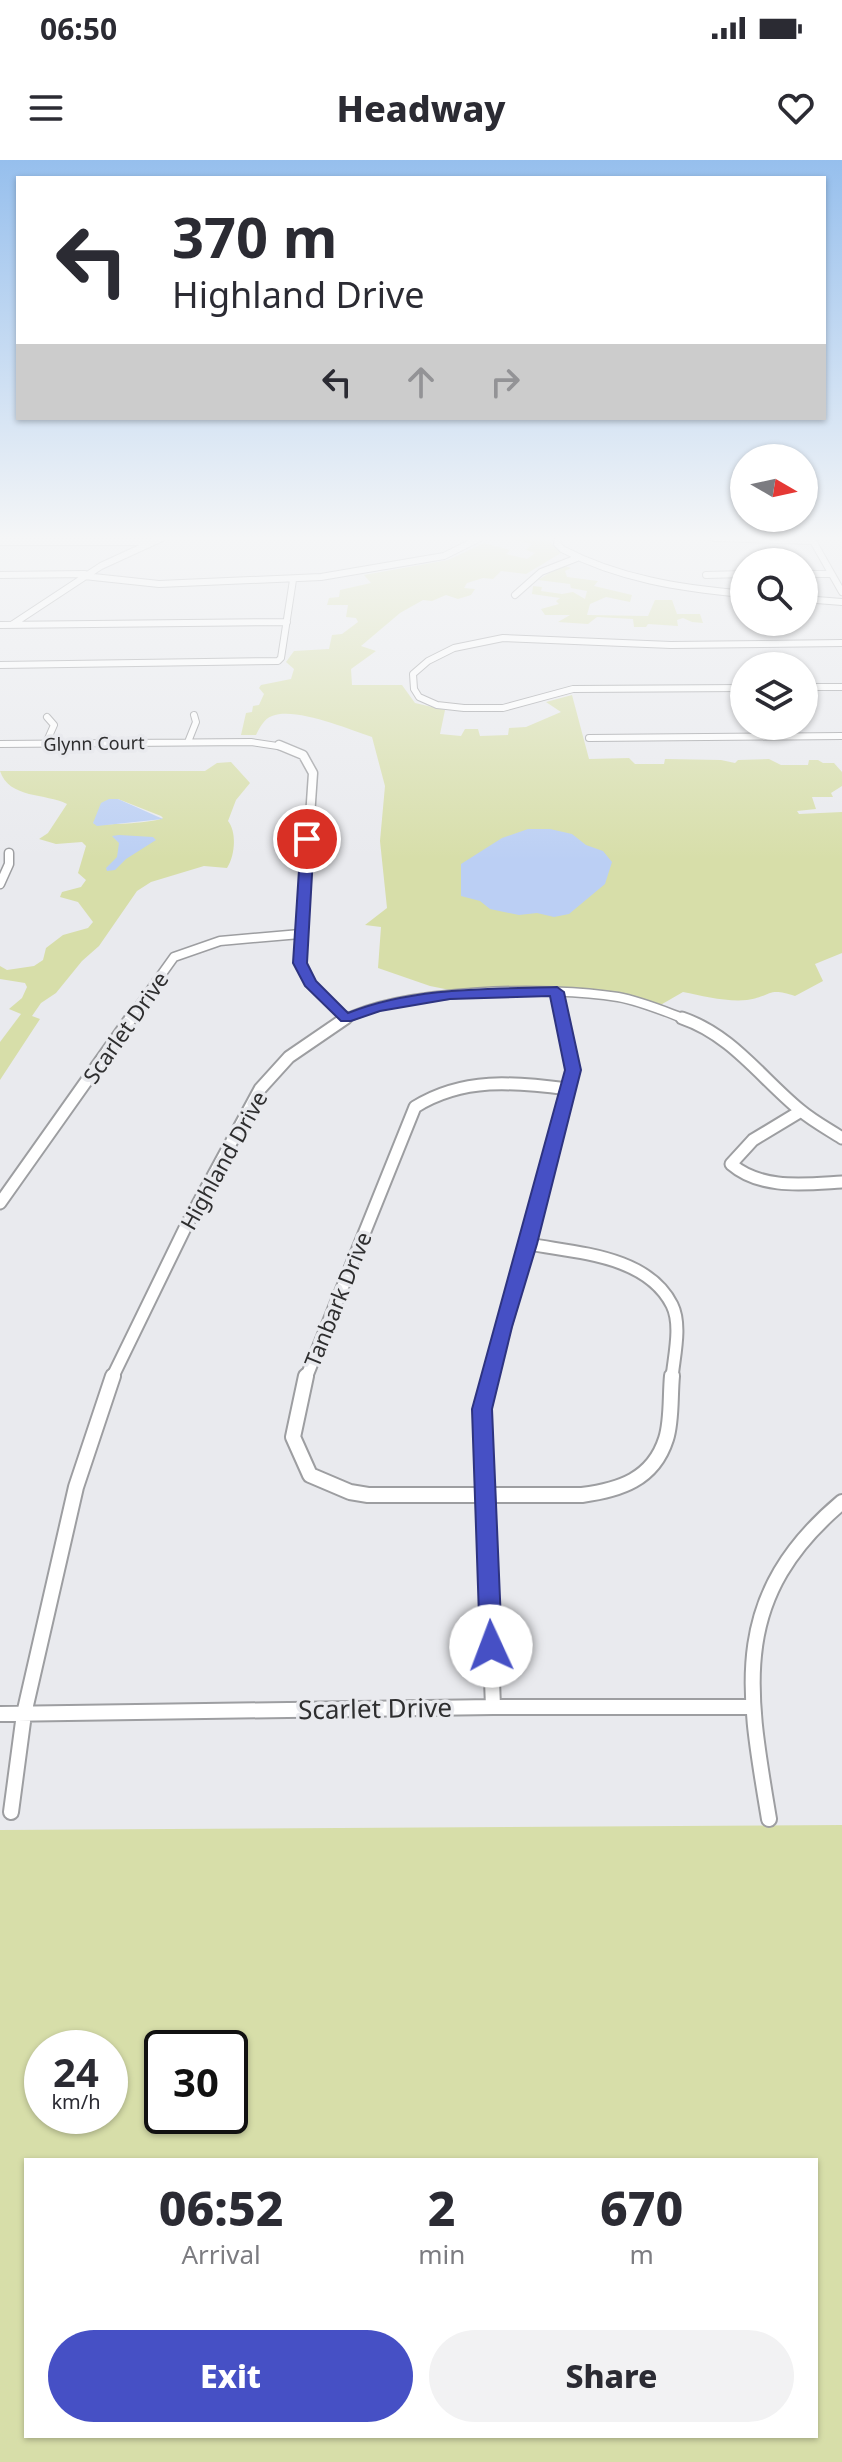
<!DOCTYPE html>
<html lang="en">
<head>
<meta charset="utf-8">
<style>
	body { margin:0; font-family:"Noto Sans",sans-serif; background:#f2f2f3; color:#2b2b33; height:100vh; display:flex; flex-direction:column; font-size:30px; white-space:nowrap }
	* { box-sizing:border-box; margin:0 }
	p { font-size:26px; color:#7c7c81 }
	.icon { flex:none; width:44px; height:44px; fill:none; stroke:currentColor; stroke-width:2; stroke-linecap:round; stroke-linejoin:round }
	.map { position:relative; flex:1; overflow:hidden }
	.details { position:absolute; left:24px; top:1998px; width:794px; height:280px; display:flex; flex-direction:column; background:#fff; border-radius:0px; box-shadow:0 2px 6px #0004 }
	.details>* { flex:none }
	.guide { position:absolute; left:16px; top:16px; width:810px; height:244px; border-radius:0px; box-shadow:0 2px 6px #0004; background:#fff; color:#2b2b33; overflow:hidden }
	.needle { width:52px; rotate:99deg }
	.fabs { position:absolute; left:730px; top:284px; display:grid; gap:16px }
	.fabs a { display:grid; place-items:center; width:88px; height:88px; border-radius:50%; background:#fff; box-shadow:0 2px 6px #0004; font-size:40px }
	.speed { position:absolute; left:24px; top:1870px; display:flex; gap:16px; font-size:40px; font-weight:700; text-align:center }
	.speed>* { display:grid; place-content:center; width:104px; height:104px; border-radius:50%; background:#fff; box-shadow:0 2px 6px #0004; line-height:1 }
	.speed small { font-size:20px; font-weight:400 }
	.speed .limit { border:4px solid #111; border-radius:12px; background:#fff; color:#111 }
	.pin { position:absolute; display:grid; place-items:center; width:68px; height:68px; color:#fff; margin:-34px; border:4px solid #fff; border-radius:50%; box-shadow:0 2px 8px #0007 }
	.me { position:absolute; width:88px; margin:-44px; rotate:358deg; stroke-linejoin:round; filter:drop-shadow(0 0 6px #0008) }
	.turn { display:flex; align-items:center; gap:28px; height:168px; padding:0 24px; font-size:36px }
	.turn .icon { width:104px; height:104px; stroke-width:2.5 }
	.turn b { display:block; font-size:56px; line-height:68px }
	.lanes { display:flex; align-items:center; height:76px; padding:0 24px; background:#0003; justify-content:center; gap:40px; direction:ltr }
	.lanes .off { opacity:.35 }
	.eta { display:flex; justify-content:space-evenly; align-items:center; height:136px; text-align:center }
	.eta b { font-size:48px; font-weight:800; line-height:56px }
	.action { display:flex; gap:16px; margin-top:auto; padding:16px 24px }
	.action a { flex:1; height:92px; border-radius:48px; background:#4650c5; color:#fff; font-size:32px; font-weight:800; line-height:92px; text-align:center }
	.action a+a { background:#f2f2f3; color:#2b2b33 }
	.status { display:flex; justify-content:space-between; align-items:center; height:56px; padding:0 40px; background:#fff; direction:ltr }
	.status svg { height:22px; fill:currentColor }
	header { display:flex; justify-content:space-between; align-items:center; height:104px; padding:0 24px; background:#fff; font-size:36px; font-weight:800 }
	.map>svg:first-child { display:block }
</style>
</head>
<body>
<div class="status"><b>06:50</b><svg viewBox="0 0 49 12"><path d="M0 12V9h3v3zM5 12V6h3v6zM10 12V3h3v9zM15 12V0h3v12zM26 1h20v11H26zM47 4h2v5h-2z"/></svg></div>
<header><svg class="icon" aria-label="menu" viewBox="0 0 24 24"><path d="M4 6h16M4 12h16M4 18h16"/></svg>Headway<svg class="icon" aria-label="heart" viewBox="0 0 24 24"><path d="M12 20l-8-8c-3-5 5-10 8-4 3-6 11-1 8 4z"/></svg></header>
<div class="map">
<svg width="842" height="2302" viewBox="0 0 842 2302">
	<rect width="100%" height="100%" fill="#e9eaee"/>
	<path fill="#d7dea9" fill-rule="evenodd" d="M507,378H546L561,393L526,414L501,411L493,419L483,418L467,423L464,428L475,429L471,435L458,439L446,435L432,441L423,440L400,453L361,486L376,491L351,509L352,525H402L415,543L445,550L440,574L461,576L465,569H478L480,576L508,575L509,568L526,567L561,552L546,542L572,535L589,599L629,598L635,604H664L665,599L721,600L735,603L738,600L769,599L781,605H808L809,600H818L823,603H834L842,612V626L831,633L833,637H812L816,649L797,651L799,654L842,652V793L815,804L823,821L795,836C767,826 771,837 747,840C726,842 703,836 683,832L657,847L589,833L470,834L430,826L378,808L381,767L365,765L387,748L380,681L385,626L372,577C347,569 296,547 272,556C264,559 260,567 256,575H241L246,553L252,552L253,546L259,545L264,534L259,528L261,525L291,519L294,509L286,502L294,491L329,489L332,475L342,474L358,462L356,458L346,457L348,445H327L329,438L339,437L340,430L371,423L364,415L448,400L484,383L510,390L506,394L527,399L535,393L526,390L532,384Z
		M562,405L571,408L565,411L567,417L598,421L594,426L632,435L630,442L606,437L590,444L587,455L648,456L655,440H672L677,454H700L703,463L692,462L683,458L677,460L678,466L648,464L646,467H634L633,459L597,457L588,464L558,462L570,455H545L541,449L559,444L556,441L560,438L532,434L533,426L542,427L541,431L562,434L573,432L585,439L587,431L571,428L570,424L538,420Z
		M231,602L250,623L236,640L228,661C237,672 235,696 227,708L204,706L151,722L137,731L99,786L82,801L56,833L41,843L32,856L40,859L0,920V882L21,854L9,849L22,838L27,827L25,823L0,819V806L7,810L34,806L43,800L46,788L63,775L88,768L93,762L78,742L60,737L62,732L81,727L86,720L78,713L86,686L82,682L56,684L39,679L48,673L67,644C46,633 9,639 0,611H205L217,603ZM118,639L161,656L163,658C154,663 100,666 93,663Z
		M842,1665V2302H0V1670ZM42,1888H110V1956H42ZM162,1888H230V1956H162ZM26,2000H816V2276H26Z"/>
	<path fill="#bbcff4" d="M109,639H118L163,659L97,666L93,663L101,643Z
		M528,669H550L572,674L586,685L603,691L612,702L605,724L569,754L554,757L537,753L519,755L490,749L480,741L461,736V704L502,678Z
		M119,675L153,677L156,680L126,699L115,710L107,711L106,708L117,697L119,683L112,676Z"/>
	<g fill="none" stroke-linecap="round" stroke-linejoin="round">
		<g stroke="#9d9ea1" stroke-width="8">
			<path id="street-far3" d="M558,378L557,384L562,389C619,419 680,428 744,434
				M714,378L813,381L842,432
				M0,382H149
				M804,414H831
				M0,415L85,414
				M706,415L744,414
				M84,416L159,424L321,417L444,396L480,378
				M515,435L541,412L577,398
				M804,439L842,442
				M13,464L101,406L162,378
				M0,465L287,462
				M0,505L278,501L281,498L293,420
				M804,527H842
				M744,528L573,529L503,548H464L437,545L419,537L414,529L413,514L428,501L454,488L503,478L671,485L842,483
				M589,578L842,576
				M188,582L196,562L194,555
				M46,583L54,565L47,557
				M0,584L251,582L284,587"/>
		</g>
		<g stroke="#9d9ea1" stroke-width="11">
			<path id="street-far2" d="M279,585L303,595L313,613L300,803L310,823L346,858
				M0,724L9,704V693
				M557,832L563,860
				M129,860L174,797L220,781L300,774
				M343,860C403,828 550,826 618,837C641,841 666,852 688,860"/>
		</g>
		<g stroke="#9d9ea1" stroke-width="15">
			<path id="street-far1" d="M682,858C732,875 761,918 800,950C813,961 828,969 842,978
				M801,951L753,980L731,1004C761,1030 805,1024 842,1022
				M0,1043L131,858
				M529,1084C576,1093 647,1095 672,1145C682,1165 674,1196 672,1218
				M112,1218L186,1066L260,929L289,897L346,858
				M306,1218L415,947C463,917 514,922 568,929
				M490,1218L529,1084L573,910L562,858"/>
		</g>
		<g stroke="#9d9ea1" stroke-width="18">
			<path id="street" d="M306,1216L293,1277L310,1315L350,1332L368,1335H582C619,1330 653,1320 666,1279C672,1261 670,1236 672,1216
				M490,1216L482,1249L493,1547
				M0,1554L493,1547H751
				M11,1652L24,1554L76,1327L113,1216
				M769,1659C747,1529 729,1437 842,1342"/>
		</g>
		<use href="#street-far3" stroke="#fff" stroke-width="6"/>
		<use href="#street-far2" stroke="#fff" stroke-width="8"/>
		<use href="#street-far1" stroke="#fff" stroke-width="11"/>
		<use href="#street" stroke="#fff" stroke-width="14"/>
	</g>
	<linearGradient id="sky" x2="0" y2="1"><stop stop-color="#96bfed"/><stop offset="0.54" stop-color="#f5f6f7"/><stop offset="1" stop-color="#f5f6f7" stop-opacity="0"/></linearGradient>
	<rect width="842" height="700" fill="url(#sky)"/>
	<path fill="#4650c5" stroke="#2e3480" stroke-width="2" d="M307,676L314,679L307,803L316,821L348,853C414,827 487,829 557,827L564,832L581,910L537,1084L512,1167L492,1249L502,1486L499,1494L491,1497L483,1494L480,1486L472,1249L565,910L550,836L450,839L380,851L351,861H341L305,826L293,803L301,679Z"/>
	<g text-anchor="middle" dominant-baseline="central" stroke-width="7" stroke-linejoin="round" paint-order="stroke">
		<g font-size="18" fill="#2e2e2f" stroke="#e9eaee">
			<text transform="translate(94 583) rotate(-1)">Glynn Court</text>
		</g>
		<g font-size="22" fill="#2e2e2f" stroke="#e9eaee">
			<text transform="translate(125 867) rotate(-55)">Scarlet Drive</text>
			<text transform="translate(223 1000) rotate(-61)">Highland Drive</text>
			<text transform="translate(337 1139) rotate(-68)">Tanbark Drive</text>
		</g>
		<g font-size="26" fill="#2e2e2f" stroke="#e9eaee">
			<text transform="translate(375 1548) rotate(-1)">Scarlet Drive</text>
		</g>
	</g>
</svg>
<div class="fabs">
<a><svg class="needle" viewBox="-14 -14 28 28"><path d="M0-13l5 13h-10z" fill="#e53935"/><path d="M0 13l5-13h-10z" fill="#7c7c81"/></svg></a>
<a><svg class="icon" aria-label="search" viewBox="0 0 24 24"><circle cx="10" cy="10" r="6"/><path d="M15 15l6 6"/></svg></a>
<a><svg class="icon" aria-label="layers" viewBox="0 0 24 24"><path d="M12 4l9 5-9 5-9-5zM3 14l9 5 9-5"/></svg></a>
</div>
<div class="speed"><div>24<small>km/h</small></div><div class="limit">30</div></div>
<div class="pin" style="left:307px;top:679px;background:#d93025"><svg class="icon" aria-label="arrive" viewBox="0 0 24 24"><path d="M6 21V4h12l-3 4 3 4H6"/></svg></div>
<svg class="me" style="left:491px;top:1486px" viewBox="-20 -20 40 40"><circle r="19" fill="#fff"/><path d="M0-13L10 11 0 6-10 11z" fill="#4650c5"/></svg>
<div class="guide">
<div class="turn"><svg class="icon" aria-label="left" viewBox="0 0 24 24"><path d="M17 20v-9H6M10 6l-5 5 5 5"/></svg><div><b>370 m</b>Highland Drive</div></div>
<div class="lanes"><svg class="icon" aria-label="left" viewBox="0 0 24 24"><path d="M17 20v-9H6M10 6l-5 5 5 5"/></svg><svg class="icon off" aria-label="ahead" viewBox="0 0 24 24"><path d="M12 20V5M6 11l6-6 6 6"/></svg><svg class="icon off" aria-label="right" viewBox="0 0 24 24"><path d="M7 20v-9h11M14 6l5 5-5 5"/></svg></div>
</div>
<section class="details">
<div class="eta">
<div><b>06:52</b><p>Arrival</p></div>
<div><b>2</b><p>min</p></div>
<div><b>670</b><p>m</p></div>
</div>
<div class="action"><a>Exit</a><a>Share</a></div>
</section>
</div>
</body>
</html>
